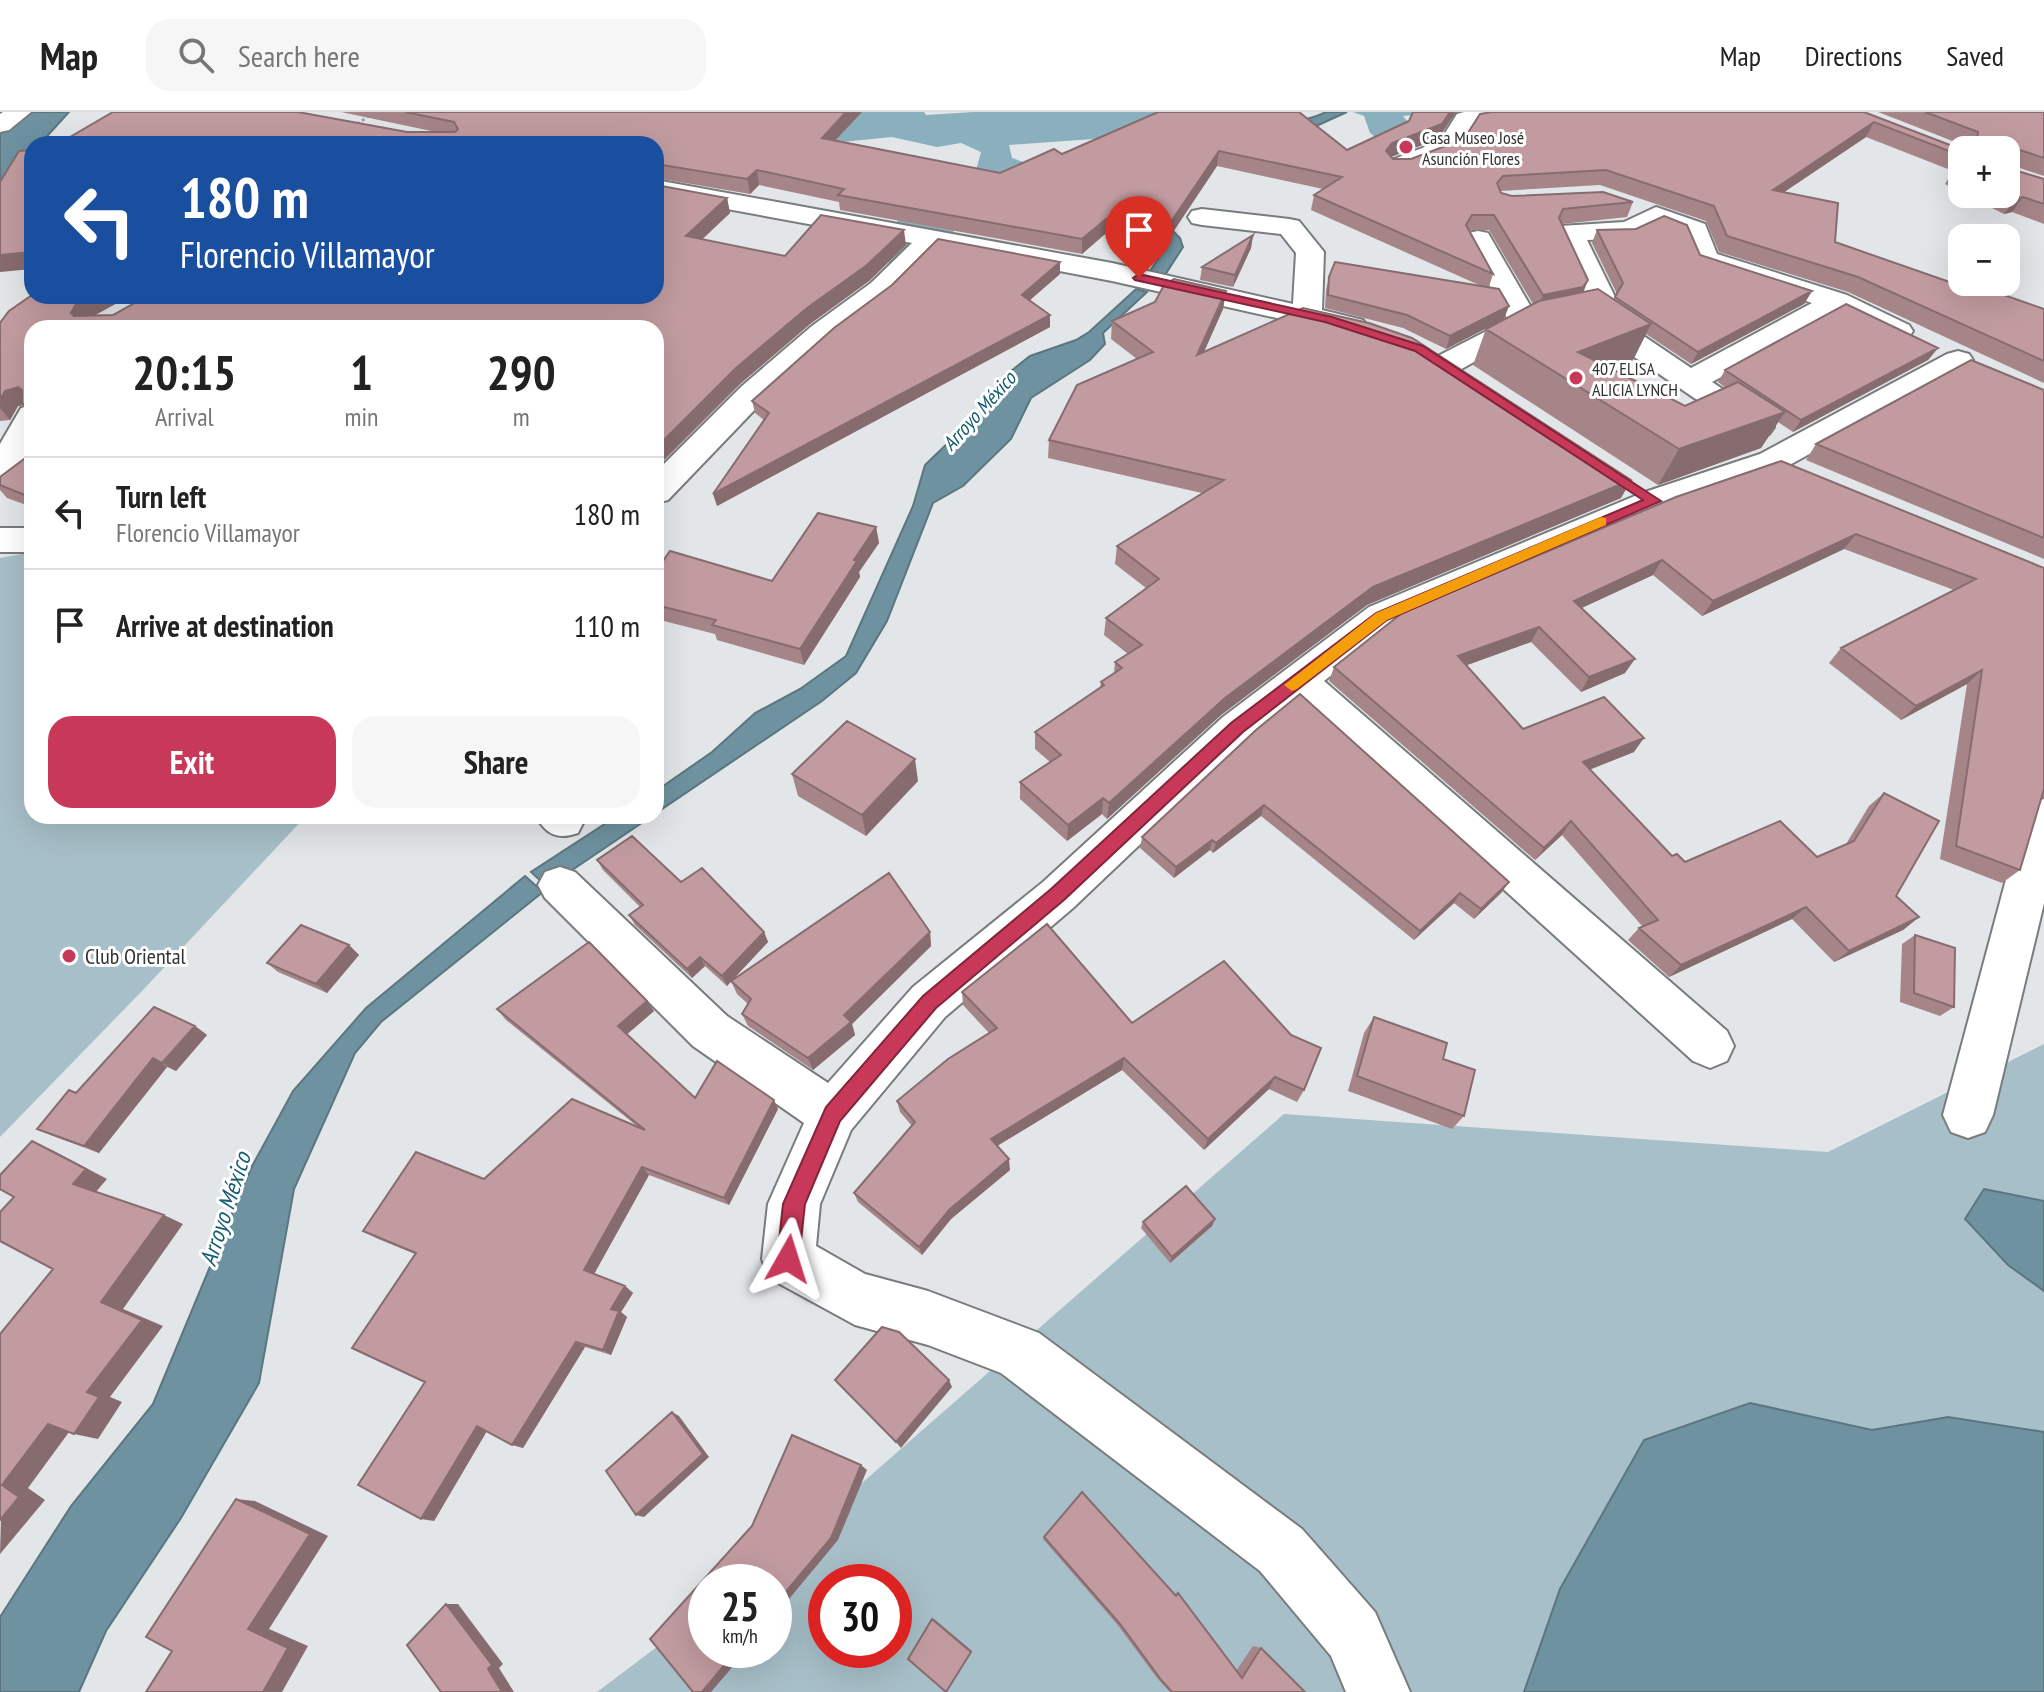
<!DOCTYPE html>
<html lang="en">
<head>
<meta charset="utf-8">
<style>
	body { margin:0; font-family:"PT Sans Narrow",sans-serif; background:#f6f6f6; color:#222; height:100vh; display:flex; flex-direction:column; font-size:30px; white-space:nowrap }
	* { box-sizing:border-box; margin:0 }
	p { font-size:26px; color:#767676 }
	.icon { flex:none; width:44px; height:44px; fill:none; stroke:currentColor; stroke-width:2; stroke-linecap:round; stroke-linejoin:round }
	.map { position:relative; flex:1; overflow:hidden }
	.side { position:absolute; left:24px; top:208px; width:640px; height:504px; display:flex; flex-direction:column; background:#fff; border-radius:24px; box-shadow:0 8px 32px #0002 }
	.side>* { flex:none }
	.banner { position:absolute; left:24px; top:24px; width:640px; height:168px; border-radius:24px; box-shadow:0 8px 32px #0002; background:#1a4fa0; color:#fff; overflow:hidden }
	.buttons { position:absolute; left:1948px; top:24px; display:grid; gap:16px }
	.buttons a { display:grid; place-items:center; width:72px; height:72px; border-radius:16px; background:#fff; box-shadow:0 8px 32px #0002; font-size:40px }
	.speed { position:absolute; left:688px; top:1452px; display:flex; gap:16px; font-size:40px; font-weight:700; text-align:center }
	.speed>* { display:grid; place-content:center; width:104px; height:104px; border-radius:50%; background:#fff; box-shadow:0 8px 32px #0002; line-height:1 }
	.speed small { font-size:20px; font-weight:400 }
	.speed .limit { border:12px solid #d22; background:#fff; color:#111 }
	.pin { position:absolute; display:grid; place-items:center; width:68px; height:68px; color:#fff; margin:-82px -34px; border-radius:50% 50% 50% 0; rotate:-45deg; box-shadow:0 0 8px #0007 }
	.pin .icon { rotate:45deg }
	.me { position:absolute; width:88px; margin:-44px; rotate:6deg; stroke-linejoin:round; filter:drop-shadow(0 0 6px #0008) }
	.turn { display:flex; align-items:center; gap:28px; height:168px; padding:0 24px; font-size:36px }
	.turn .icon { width:104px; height:104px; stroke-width:2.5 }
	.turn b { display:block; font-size:56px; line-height:68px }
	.eta { display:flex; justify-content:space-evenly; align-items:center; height:136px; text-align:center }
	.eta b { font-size:48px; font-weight:700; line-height:56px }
	.primary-button { display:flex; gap:16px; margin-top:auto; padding:16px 24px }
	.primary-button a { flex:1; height:92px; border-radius:24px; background:#c83959; color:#fff; font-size:32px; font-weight:700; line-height:92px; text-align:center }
	.primary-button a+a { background:#f6f6f6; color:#222 }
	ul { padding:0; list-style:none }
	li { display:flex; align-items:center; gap:24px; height:112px; padding:0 24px; border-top:2px solid #e0e0e0 }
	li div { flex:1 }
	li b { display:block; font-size:30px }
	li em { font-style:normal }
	header { display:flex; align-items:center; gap:48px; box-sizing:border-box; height:112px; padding:0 40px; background:#fff; border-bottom:2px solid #e0e0e0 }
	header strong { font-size:38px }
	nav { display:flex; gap:44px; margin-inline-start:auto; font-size:28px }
	.search { width:560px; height:72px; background:#f6f6f6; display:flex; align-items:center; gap:20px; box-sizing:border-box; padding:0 28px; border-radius:24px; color:#767676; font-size:30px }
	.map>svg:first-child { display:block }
</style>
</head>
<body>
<header>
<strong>Map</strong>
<div class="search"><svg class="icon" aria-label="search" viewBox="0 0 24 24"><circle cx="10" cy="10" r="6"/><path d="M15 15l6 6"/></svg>Search here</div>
<nav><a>Map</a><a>Directions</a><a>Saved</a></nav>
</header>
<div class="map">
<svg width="2044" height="1580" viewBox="0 0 2044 1580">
	<rect width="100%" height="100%" fill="#e2e6e8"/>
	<path fill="#a7bfc8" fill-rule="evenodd" d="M32,440V704H306L143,878L0,1025V446Z
		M2044,932V1580H597L706,1498V1538H774V1470L783,1440L1284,1002L1828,1040ZM826,1470H894V1538H826Z"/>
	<path fill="#8ab0be" d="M808,0H924L926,3L974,0H1178L1108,26L1009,33L1012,46L1032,53L986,100L951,121L952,135L891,152L874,141L896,114L900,100L974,66L981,40L961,31L937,35L892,25L842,30L820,25Z
		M1353,0H1449L1403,4L1408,10L1378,27L1370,21L1364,4Z"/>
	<path fill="#6e92a0" stroke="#5c767f" stroke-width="2" d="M23,0H69L40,32H32V39L0,72V19Z
		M1326,0H1347L1314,15L1263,24L1203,49L1176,66L1152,98L1180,126L1183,135L1165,163L1150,159L1167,134L1166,126L1138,96C1169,45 1216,28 1272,15C1290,11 1310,8 1326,0Z
		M1136,177L1147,180L1103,221L1105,232L1090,248L1031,286L1011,327L963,374L933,391L887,509L856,561L822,589L656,701V679L712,640L755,601L800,577L846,544L913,394L925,353L985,295L1006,263L1030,244L1076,228L1089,220Z
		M617,704H652L547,775L531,760Z
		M525,764L543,780L381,910L355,941L294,1077L259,1271L181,1406L106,1519L79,1580H0V1505L71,1394L153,1292L251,1056L293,979L366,896Z
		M1984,1077L2044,1089V1179L2008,1153L1965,1107Z
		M1750,1291L1872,1318L1948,1305L2044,1320V1580H1524L1560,1477L1644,1328Z"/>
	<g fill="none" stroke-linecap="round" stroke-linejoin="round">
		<g stroke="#787c7d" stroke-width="4">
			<path id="minor" d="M3,0H31L9,18L0,20V2Z
				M1464,0H1511L1500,10L1474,14L1458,39L1407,59H1389L1385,54L1389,49L1440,29L1457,2Z
				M656,68L1112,151L1293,192L1296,141L1281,122L1202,113L1192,111L1188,105L1192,99L1202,97L1289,107L1299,109L1324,140L1322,198L1363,208L1367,214L1363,220L1352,223L1112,169L938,136L891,183L834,226L764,288L668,388L656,391V360L742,274L812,214L871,171L912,131L656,84Z
				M1656,95L1705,112L1717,142L1847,183L1909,213L1913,219L1909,225L1898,228L1838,201L1712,270L1769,308L1774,315L1769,322L1758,325L1747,322L1583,210L1524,222L1456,260L1445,262L1434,260L1430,253L1434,246L1508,208L1464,127L1468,121L1478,119L1488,121L1535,202L1578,193L1585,184L1556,120L1560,114L1624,110ZM1658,113L1683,123L1695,153L1812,191L1691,256L1605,198L1615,185L1587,128L1630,126Z
				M1958,239L1969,242L1973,248L1969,254L1784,356L1666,397L1395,513L1324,569L1727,919L1734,934L1727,949L1710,956L1693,949L1297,590L1251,627L1073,796L945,905L851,1018L820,1092L816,1134L865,1162L928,1179L1039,1221L1302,1417L1375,1500L1410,1580H1346L1331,1544L1260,1459L1001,1261L928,1233L855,1213L769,1166L762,1147L768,1092L804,1011L693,934L545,786L538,773L545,760L560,755L575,760L727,904L828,971L913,875L1043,770L1223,605L1369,495L1642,381L1760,342L1947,242Z
				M32,293V333L12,370L0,373V332L21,296Z
				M0,416H32V440H0Z
				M2044,687V791L1993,1003L1985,1020L1968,1026L1951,1020L1943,1003L2023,704L2029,692Z
				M536,704H581L584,709L578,721C558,728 546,723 536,704Z"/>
		</g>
		<path stroke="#a1a4a5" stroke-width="3" stroke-dasharray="3 3" stroke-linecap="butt" d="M357,12L375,0"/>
		<use href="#minor" fill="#fff" fill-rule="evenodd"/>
	</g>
	<path fill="#a68589" d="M341,0H862L836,28L1000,61L1062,42L1347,38L1409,9L1413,0H1456L1438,27L1391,45L1393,47H1411L1864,0L1962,38V81L1945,72L1953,59L1866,25L1784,80L1835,130L1960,173L1963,170L2044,197V271L1848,180L1719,140L1706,109L1600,73L1500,79L1501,81L1512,84L1633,90L1627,105L1562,112L1583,180L1614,188L1617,182L1592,131L1597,118L1700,143L1812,179L1804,192L1691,252L1646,222L1633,248L1611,257L1685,294L1726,276L1718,270L1725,258L1938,236L1928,248L1793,320L1778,310L1761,336L1658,373L1473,253L1486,217L1533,192L1489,118H1469L1493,162L1489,175L1504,207L1446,237L1403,216L1325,196L1326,178L1329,165L1479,173L1311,98L1314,83L1323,77L1217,54L1165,132L1105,122L1082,142L840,98L839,90L759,73L750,82L656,66V32H58L436,20Z
		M1878,0H2044V64L2014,54V58L2044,67V112L2012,100L2004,102L1964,82H2006V38H1968V35Z
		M727,86L730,101L702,127L785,144L906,133L869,169L810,212L740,272L656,356L32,216V303L23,293L18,294L10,308L0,309V211L130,184L95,203H113Z
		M1253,123L1251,136L1233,175L1200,168L1202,155Z
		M1060,162L1030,188L1050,203V215L717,394L764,308L755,301L752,289Z
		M1226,179L1223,197L1204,240L1631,368L1621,386L1367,493L1221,603L1107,707L1102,702L1067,729L1020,687V670L1050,650L1035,637V620L1100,576L1101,570L1114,561L1115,550L1128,542L1104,523L1106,506L1146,476L1115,452L1117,434L1202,381L1048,346L1049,328L1137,247L1111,227L1112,209Z
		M2044,278V447L1806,348L1816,332Z
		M32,341V395L7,386L0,378V365Z
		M1676,385L2044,456V685L2041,686L2020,758L2002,771L1940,747L1967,572L1901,608L1829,551L1841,536L1954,478L1844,437L1702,504L1653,463L1582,496L1625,561L1581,580L1531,530L1466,553L1523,617L1634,640L1590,657L1672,744L1685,750L1817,745L1846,732L1869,694L1884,681L1896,784L1919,805L1903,818L1834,850L1792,807L1669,865L1628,828L1639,816L1643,815L1562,723L1535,748L1329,569L1334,555Z
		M876,415L879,431L859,460L860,465L804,553L717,528L715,522L656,507V459L772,469Z
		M1256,618L1502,780L1474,807L1454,791L1414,828L1261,704L1213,741L1210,738L1174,766L1140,736L1142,725Z
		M792,662L918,669L866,724L798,684Z
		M597,748L681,770L764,820L768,830L731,869L930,820L931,834L852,912L855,923L813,958L748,914L742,902L748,892L737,882L731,869L727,874L705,854L692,866L635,813L629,803L640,795L603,758Z
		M1915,823L1954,895L1940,904L1900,890L1902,832Z
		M349,833L359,843L327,881L278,860L267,851Z
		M1224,849L1304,978L1297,990L1269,977L1204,1038L1122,958L997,1034L1010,1058L951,1107L922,1143L858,1090L854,1081L912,1014L900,1000L897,989L989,921L963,893L962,880L1132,911Z
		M647,889L654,899L627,922L695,986L778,997L729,1093L649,1063L594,1162L625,1174L633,1181L621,1200L627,1205L611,1243L585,1235L523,1336L487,1319L434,1409L415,1142L376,1126L363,1119L484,1067L638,1015L506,908L497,897Z
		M1374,905L1443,947L1464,1004L1452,1017L1348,979L1364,921Z
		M195,914L207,923L176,959L167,955L99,1041L53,1024L37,1017L76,981Z
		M1215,1107L1212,1114L1170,1151L1141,1116L1143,1110Z
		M1044,1425L1174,1481H1178L1236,1559L1253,1534L1261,1536L1305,1580H1170L1157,1566L1116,1511L1043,1427Z"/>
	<path fill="#876c6f" d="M846,0H862L824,40L822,26Z
		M1450,0H1456L1438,27L1388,46L1386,39L1392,31Z
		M1874,10L1866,25L1765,93L1773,78Z
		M1219,39L1217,54L1165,132L1166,117Z
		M757,58L759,73L750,82L747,67Z
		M2023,85L2012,100L2004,102L2015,87Z
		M727,86L730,101L690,139L686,124Z
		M1106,107L1105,122L1082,142V127Z
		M904,118L906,133L869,169L810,212L740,272L656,356V336L736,256L807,196Z
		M1253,123L1251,136L1233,175L1235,163Z
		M32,140V157L0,160V143Z
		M1060,150V162L1022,195V183Z
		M1588,168L1582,184L1536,199L1543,183Z
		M1226,179L1223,197L1194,262L1197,243Z
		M1812,179L1804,192L1691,252L1698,240Z
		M91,184H130L88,207L82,216L71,201L76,192Z
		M1509,194L1504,207L1446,237L1450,224Z
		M1050,203V215L717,394L713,382Z
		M1651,212L1633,248L1574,272L1578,240Z
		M1938,236L1928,248L1793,320L1801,308Z
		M18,275L31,290L22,292L23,293L18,294L10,308L0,296V288L5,279Z
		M1785,300L1761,336L1658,373L1679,337Z
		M1631,368L1621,386L1367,493L1221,603L1107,707L1109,691L1225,586L1373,475Z
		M876,415L879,431L859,460L860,465L804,553L800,537L854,448Z
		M1856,422L1844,437L1702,504L1713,489Z
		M1662,448L1653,463L1566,503L1574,489Z
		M1539,515L1531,530L1451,559L1458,544Z
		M1635,547L1625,561L1581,580L1589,565Z
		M1982,558L1967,572L1901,608L1916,594Z
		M1644,626L1634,640L1574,664L1583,650Z
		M915,647L918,669L866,724L862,703Z
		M1103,686L1102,702L1067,729L1068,713Z
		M1264,693L1261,704L1213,741L1216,731Z
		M1571,709L1562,723L1535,748L1544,736Z
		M1212,728L1210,738L1174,766L1176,755Z
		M1509,770L1502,780L1474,807L1481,797Z
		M1460,781L1454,791L1414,828L1420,819Z
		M1806,795L1792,807L1669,865L1681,853Z
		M1919,805L1903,818L1834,850L1849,839Z
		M764,820L768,830L727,874L722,864Z
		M930,820L931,834L852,912L855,923L813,958L808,946L844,903Z
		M349,833L359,843L327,881L316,872Z
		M700,845L705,854L692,866L687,857Z
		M647,889L654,899L625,924L618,914Z
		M195,914L207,923L176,959L162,951Z
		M153,946L167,955L99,1041L84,1034Z
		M1124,946L1122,958L992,1037L991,1027Z
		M1275,965L1269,977L1204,1038L1208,1027Z
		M774,988L778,997L729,1093L724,1086Z
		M32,1029L54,1039L107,1067L95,1081L73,1072Z
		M1009,1047L1010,1058L951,1107L922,1143L919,1135L949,1098Z
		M642,1055L649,1063L593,1164L584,1158Z
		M164,1103L183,1112L123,1197L163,1214L110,1285L122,1290L98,1327L74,1322L87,1280L101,1190Z
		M1215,1107L1212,1114L1170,1151L1172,1145Z
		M625,1174L633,1181L621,1200L627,1205L611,1243L603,1238L611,1197Z
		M576,1230L585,1235L523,1336L512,1333Z
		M949,1268L952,1275L901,1336L896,1330Z
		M672,1300L679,1304L709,1345L644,1405L636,1403Z
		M48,1312L72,1316L28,1376L45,1388L0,1442L2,1373Z
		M477,1314L488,1317L434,1409L421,1407Z
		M861,1353L867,1358L838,1428L774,1505V1494Z
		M236,1387L255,1389L328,1424L269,1517L308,1534L282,1580H263L248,1517Z
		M446,1492H458L503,1552L499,1556L514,1580H502Z
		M932,1507H934L972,1539L946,1580Z
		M737,1538H747L711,1580H702Z"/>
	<path fill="#c19b9f" stroke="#876c6f" stroke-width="2" d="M113,0H298L407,20H455L458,17L454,10L405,0H846L822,26L1000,61L1054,37L1062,42L1158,0H1299L1347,38L1409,9L1413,0H1450L1442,12L1392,31L1386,39L1393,47H1411L1464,27L1480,2L1492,0H1864L1963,38H1962V44L1874,10L1773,78L1838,91L1835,130L1961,174L1963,170H1967L2044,197V249L1858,165L1727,124L1714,94L1606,58L1503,64L1497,71L1501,81L1512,84L1603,80L1633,90L1563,97L1559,106L1588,168L1583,175L1543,183L1494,103H1472L1466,113L1493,162L1314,83L1342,65L1219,39L1166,117L1106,107L1082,127L838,83L844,77L757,58L747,67L656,52V32H58Z
		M1925,0H2044V46L2017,37L2013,40L2014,58L2044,67V92L2023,85L2015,87L2004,82H2006V38H1975L1978,20Z
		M32,38V140L0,143V70L19,39Z
		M1962,51V61L1955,57Z
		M656,73L727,86L686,124L785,144L821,103L904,118L867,153L807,196L736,256L656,336V216H32V291L22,292V278L18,275L5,279L0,288V211L9,199L32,183L91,184L76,192L71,201L74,204L113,203L147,184H656Z
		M1664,104L1687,113L1700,143L1812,179L1698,240L1615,185L1623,171L1597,118L1636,117Z
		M1253,123L1235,163L1202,155Z
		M938,127L1060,150L1022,183L1050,203L713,382L769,301L752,289L834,216L892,173Z
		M1335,150L1499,177L1509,194L1450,224L1407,203L1328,183L1329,165Z
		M1174,167L1226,179L1197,243L1303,196L1369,211L1412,226L1631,368L1373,475L1225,586L1109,691L1103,686L1068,713L1020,670L1061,643L1035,620L1104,573L1101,570L1122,556L1115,550L1142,533L1106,506L1159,467L1117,434L1224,368L1049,328L1077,273L1153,240L1112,209L1155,190L1164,173Z
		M1598,177L1651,212L1578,240L1685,294L1738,270L1785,300L1679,337L1486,217L1539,189Z
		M1846,192L1938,236L1801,308L1725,258Z
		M1971,248L2044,278V426L1816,332Z
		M32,341V386L0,373V365Z
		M1781,349L2044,456V677L2020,758L1956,734L1982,558L1916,594L1841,536L1976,467L1856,422L1713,489L1662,448L1574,489L1635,547L1589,565L1539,515L1458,544L1523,617L1604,585L1644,626L1583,650L1672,744L1677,742L1685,750L1780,709L1817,745L1854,729L1884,681L1939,709L1896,784L1919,805L1849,839L1806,795L1681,853L1639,816L1658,808L1571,709L1544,736L1334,555L1402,501L1676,385Z
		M818,401L876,415L854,448L857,449L800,537L712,513L716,508L656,493V459L670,439L772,469Z
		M1300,582L1509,770L1481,797L1460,781L1420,819L1264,693L1216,731L1212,728L1176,755L1142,725L1256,618Z
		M847,609L915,647L862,703L792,662Z
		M632,724L681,770L702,756L764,820L722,864L700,845L687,857L629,803L643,793L597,748Z
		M889,761L930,820L844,903L851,910L808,946L742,902L751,887L731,869Z
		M1047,812L1132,911L1224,849L1291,923L1321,936L1304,978L1275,965L1208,1027L1124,946L991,1027L1009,1047L949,1098L919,1135L854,1081L915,1010L897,989L948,947L997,916L962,880Z
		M301,813L349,833L316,872L267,851Z
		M1915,823L1955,836L1954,895L1914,881Z
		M589,830L647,889L618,914L695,986L717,949L774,988L724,1086L642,1055L584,1158L625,1174L611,1197L619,1199L603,1238L576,1230L512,1333L477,1314L421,1407L358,1373L425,1270L352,1236L416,1141L363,1119L416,1040L484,1067L572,987L645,1018L497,897Z
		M154,895L195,914L162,951L153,946L84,1034L37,1017L69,978L76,981Z
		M1374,905L1447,931L1443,947L1475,958L1464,1004L1357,964Z
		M32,1029L86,1057L73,1072L164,1103L101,1190L142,1208L87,1280L99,1285L74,1322L48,1312L2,1373L19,1385L0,1408V1222L53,1157L0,1129V1100L14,1085L0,1077V1063Z
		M1186,1074L1215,1107L1172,1145L1143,1110Z
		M882,1215L899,1220L949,1268L896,1330L835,1268Z
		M672,1300L703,1342L636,1403L606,1359Z
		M792,1323L861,1353L831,1426L774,1494V1470H706V1538H737L702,1580H693L650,1527L752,1414Z
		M1082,1380L1176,1484L1178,1481L1242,1566L1261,1536L1305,1580H1172L1162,1569L1120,1512L1044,1425Z
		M236,1387L310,1422L248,1517L288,1536L263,1580H146L172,1539L146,1525Z
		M446,1492L492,1553L488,1557L502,1580H441L407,1533Z
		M932,1507L971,1540L946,1580L908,1547Z"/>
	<path fill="#c83959" stroke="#82253a" stroke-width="2" d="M1139,162L1332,205L1423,234L1661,389L1387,508L1243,620L1064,788L936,896L840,1009L805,1092L799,1147L796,1155L788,1158L780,1155L777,1147L783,1092L826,995L923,884L1051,777L1231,611L1376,501L1643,388L1415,239L1325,210L1135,168L1133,166Z"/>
	<path fill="#f59e0b" d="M1601,405L1606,406V413L1387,508L1297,577L1292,579L1284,573L1376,501Z"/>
	<g fill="#c83959" stroke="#fff" stroke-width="3">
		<circle cx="1406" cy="35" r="8"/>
		<circle cx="1576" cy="266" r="8"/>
		<circle cx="69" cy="844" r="8"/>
	</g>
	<g text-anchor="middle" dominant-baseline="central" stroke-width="6" stroke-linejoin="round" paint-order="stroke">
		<g font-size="18" fill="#313333" stroke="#fff" text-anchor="start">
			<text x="1422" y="25">Casa Museo José<tspan x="1422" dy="21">Asunción Flores</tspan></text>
			<text x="1592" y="256">407 ELISA<tspan x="1592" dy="21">ALICIA LYNCH</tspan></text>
		</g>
		<g font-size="20" font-style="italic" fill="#135c71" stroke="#fff">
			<text transform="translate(979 299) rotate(-48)">Arroyo México</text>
		</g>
		<g font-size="22" fill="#313333" stroke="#fff" text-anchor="start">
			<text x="85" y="844">Club Oriental</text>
		</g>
		<g font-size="24" font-style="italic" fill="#135c71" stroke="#fff">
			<text transform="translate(225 1097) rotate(-72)">Arroyo México</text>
		</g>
	</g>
</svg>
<div class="buttons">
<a>+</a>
<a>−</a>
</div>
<div class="speed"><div>25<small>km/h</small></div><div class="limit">30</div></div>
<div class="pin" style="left:1139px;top:166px;background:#d93025"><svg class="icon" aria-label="arrive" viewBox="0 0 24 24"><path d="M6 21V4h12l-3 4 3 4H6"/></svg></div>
<svg class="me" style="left:788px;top:1147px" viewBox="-20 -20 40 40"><path d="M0-17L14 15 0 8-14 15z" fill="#c83959" stroke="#fff" stroke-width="4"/></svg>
<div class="banner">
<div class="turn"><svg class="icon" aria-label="left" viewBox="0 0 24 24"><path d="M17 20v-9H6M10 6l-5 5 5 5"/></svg><div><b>180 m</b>Florencio Villamayor</div></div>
</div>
<section class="side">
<div class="eta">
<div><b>20:15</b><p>Arrival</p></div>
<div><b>1</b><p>min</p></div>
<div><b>290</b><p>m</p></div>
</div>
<ul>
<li><svg class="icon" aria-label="left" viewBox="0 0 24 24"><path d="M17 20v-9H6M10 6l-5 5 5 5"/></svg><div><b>Turn left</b><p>Florencio Villamayor</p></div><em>180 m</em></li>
<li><svg class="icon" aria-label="arrive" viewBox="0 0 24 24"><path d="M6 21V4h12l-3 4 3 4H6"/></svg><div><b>Arrive at destination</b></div><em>110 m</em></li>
</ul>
<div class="primary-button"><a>Exit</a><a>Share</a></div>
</section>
</div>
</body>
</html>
